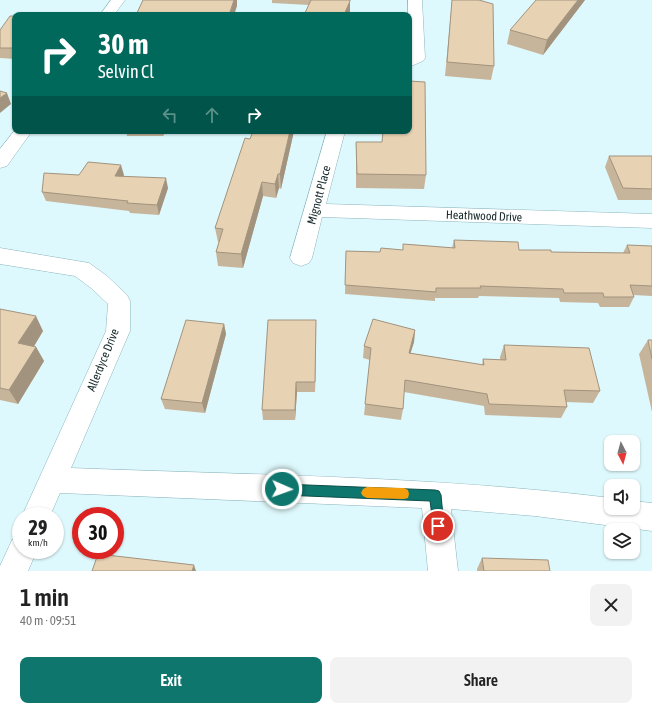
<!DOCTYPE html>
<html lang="en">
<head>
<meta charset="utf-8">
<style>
	body { margin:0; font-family:"Asap Condensed",sans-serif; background:#f2f2f2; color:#222; height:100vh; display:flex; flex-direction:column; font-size:15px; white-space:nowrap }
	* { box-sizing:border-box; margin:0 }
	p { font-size:13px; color:#767676 }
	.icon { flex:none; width:22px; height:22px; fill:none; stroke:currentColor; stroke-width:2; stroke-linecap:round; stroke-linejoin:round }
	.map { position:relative; height:571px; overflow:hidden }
	.panel { display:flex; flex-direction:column; background:#fff; flex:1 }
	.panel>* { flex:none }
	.hud { position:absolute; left:12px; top:12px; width:400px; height:122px; border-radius:8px; box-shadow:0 1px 3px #0004; background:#00695c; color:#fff; overflow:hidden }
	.needle { width:26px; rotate:174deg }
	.controls { position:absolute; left:604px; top:435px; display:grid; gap:8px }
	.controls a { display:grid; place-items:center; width:36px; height:36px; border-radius:8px; background:#fff; box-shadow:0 1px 3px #0004; font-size:20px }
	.speed { position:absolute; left:12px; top:507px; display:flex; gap:8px; font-size:20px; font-weight:700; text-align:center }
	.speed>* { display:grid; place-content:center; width:52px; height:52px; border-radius:50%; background:#fff; box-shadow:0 1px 3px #0004; line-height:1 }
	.speed small { font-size:10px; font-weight:400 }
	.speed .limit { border:6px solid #d22; background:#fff; color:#111 }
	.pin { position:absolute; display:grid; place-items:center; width:34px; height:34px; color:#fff; margin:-17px; border:2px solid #fff; border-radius:50%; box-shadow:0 1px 4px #0007 }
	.me { position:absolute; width:44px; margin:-22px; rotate:92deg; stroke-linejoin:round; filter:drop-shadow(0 0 3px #0008) }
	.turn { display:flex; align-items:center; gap:14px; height:84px; padding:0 20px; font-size:18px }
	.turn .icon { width:52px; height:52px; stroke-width:2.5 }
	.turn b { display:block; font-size:28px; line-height:34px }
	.lanes { display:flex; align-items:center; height:38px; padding:0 20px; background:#0003; justify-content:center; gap:20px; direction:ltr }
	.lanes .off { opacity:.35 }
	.round { display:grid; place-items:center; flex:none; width:42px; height:42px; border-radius:8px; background:#f2f2f2 }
	.overview { display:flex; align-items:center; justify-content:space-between; height:68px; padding:0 20px }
	h1 { font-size:24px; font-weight:600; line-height:30px }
	.button { display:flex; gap:8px; margin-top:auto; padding:8px 20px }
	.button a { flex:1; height:46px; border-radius:8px; background:#0f766e; color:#fff; font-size:16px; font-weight:600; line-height:46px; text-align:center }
	.button a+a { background:#f2f2f2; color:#222 }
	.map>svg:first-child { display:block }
</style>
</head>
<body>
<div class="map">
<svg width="652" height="571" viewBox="0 0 652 571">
	<rect width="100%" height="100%" fill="#def9fd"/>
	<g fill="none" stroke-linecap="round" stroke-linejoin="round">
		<g stroke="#8ab5bc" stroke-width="1">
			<path id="street" d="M111,0H125L114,15H100Z
				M408,0H422L425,58L423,61L409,67Z
				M15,130V131H32L7,166L0,168V149Z
				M327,131H345L326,204L652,214V228L322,217L312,258L309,263L301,266L293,263L290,258Z
				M0,248L89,263L107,276L127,295L130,301V331L71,468C251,475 432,476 611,498V508H633V501L652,503V531L535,516L451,509L458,571H428L422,508L60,493L50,516H22L106,331L108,304L91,288L75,276L0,264Z
				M21,536V550H37L28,571H0V566L12,540Z"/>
		</g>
		<use href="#street" fill="#fff" fill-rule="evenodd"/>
	</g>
	<path fill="#c7b59b" d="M272,0H350V15H304L309,5L272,3Z
		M452,0H479L494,66L491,80L445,76Z
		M585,0L543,55L507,44L510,30Z
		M15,16V59L0,58V30Z
		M126,131H165L163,136H127Z
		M294,131L281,189L279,188L276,198L263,196L243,268L218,266L216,252L219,242H218L215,228L250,139Z
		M383,131H409L426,175L424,189L356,188V142H382Z
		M609,156H652V200H618L605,167Z
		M79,175H124L123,176L168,188L159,215L130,213L129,211L46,201L42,192Z
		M454,240L519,250L551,252L623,253L627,245L652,246V296L633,295L634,297L629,307H600L598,303L560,302L559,298L479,296L478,298H435V301L345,294L346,251L380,252L403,250V244L452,248Z
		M0,309L43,331L34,346L36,347L44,361L18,404L0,400Z
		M316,320L315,392H297L295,420H263L262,410Z
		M224,324L226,334L205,413L165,409L161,399Z
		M415,330L414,342L410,353L482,365L483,359L500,360V357L504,345L600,391L593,403L566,402L567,407L561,418L485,415L484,406L404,392L403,409L401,420L364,415L370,360L363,358L364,346Z
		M648,340H652V412L639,354Z
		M482,558L550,571H477V569Z"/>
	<path fill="#a2937e" d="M234,0H237V6L234,15H229Z
		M578,0H585L543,55L547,40Z
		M350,1V15H344Z
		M7,93L11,104L0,113V98Z
		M162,131H165L163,136Z
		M290,131H294L281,189L280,174Z
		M121,165L124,175L118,186L115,176Z
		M278,174L279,188L276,198L275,184Z
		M166,178L168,188L159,215L157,205Z
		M262,182L263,196L243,268L241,254Z
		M36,316L43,331L27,358L18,343Z
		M316,320V331L315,392V382Z
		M224,324L226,334L205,413L202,403Z
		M415,330L414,342L407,365L409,353Z
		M36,347L44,361L18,404L9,390Z
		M296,382L297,392L295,420V410Z
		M194,565L196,571H192Z"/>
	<path fill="#e7d2b4" stroke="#a2937e" d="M143,0H234L229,15H136Z
		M311,0H350V1L344,15H304Z
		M452,0H479L493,4L494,66L447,62Z
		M536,0H578L547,40L510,30Z
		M10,16H15V48H0V30Z
		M409,81L425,82L426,175L357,174L356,142H382L383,131H409Z
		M0,91L7,93L0,98Z
		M253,131H290L280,174H278L275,184L262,182L241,254L216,252L223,229L215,228L245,138L250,139Z
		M609,156H652V189L623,188Z
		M88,162L121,165L115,176L166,178L157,205L127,203L128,201L42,192L44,173L79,175Z
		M454,240L518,242L519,250H551V252L630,253L627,245L652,246V286L630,285L634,297H604L603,293H564L563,289L480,286L481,288H436V292L345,285L346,251L380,252L381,248L403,250V244L455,248Z
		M0,309L36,316L18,343L36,347L9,390L0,388Z
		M373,319L415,330L409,353L484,365L483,359L506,360L504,345L589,348L600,391L564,390L567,407L489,404L487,394L405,380L403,409L365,404L371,348L364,346Z
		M186,320L224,324L202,403L161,399Z
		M268,320H316L315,382H296L295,410H262Z
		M648,340H652V359Z
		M98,554L194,565L192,571H92Z
		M482,558L548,560L550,571H484Z"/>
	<path fill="#0f766e" stroke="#0a4d48" d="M282,484L435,490L439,491L441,495L444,526L443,530L438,531L434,530L430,501L282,495L278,493L276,489L278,485Z"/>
	<path fill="#f59e0b" d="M367,487L404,488L408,490L409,494L408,498L404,499L367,498L363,496L361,493L363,489Z"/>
	<g text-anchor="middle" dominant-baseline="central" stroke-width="3" stroke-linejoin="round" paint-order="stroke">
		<g font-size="12" fill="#17292b" stroke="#fff">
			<text transform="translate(319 195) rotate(-75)">Mignott Place</text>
			<text transform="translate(484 216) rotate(2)">Heathwood Drive</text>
			<text transform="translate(103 360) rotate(-68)">Allerdyce Drive</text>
		</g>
	</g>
</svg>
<div class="controls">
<a><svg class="needle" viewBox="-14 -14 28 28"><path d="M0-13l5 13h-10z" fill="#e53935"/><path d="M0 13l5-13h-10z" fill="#767676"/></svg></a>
<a><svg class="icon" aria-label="sound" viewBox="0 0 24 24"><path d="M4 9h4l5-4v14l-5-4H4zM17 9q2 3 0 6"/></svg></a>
<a><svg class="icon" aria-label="layers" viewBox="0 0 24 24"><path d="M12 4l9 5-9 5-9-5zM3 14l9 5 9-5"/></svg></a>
</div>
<div class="speed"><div>29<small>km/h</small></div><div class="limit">30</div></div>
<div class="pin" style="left:438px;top:526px;background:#d93025"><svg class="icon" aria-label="arrive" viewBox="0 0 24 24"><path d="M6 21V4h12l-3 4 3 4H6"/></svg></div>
<svg class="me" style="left:282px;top:489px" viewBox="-20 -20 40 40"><circle r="17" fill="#0f766e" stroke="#fff" stroke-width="3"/><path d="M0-11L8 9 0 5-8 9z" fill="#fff"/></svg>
<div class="hud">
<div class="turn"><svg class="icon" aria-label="right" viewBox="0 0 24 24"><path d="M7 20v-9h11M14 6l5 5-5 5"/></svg><div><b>30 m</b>Selvin Cl</div></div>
<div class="lanes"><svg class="icon off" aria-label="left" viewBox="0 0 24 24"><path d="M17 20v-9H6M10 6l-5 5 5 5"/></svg><svg class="icon off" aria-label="ahead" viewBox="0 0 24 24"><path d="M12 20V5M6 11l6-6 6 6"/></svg><svg class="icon" aria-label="right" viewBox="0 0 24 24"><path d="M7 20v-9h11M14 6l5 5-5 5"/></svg></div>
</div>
</div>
<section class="panel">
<div class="overview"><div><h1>1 min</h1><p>40 m · 09:51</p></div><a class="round"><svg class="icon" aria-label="close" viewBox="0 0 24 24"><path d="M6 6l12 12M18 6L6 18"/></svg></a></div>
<div class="button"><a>Exit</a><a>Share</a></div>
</section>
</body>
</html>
